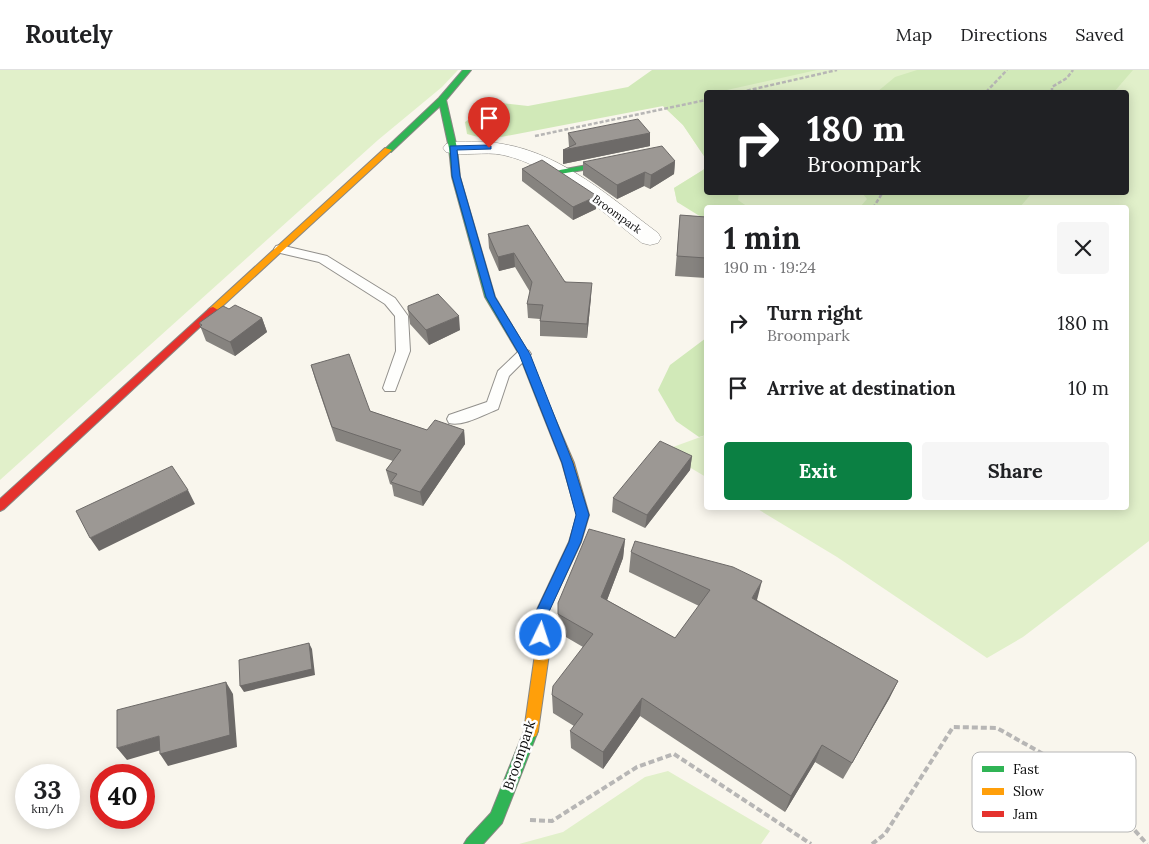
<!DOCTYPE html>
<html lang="en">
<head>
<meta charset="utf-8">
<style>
	body { margin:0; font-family:Lora,serif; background:#f6f6f6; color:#202124; height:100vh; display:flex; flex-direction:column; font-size:19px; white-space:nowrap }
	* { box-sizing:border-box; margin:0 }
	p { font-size:16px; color:#757577 }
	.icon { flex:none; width:28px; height:28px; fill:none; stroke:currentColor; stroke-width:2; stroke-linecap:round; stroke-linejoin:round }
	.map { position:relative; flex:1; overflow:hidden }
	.drawer { position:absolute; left:704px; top:135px; width:425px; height:305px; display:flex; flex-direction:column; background:#fff; border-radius:5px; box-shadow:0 2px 12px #0003 }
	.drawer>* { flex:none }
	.hud { position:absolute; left:704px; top:20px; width:425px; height:105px; border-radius:5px; box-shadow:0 2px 12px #0003; background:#202124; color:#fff; overflow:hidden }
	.speed { position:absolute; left:15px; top:694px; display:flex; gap:10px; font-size:25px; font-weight:700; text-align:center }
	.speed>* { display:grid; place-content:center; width:65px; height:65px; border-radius:50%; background:#fff; box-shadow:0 2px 12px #0003; line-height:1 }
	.speed small { font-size:12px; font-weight:400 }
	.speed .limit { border:8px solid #d22; background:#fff; color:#111 }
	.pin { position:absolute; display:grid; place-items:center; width:42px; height:42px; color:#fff; margin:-51px -21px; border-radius:50% 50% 50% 0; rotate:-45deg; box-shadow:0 0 5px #0007 }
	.pin .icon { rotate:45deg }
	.me { position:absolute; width:55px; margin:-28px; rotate:4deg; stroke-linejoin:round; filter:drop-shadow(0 0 4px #0008) }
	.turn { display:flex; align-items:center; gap:18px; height:105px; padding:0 20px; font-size:22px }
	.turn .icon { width:65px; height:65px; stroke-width:2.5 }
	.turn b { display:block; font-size:35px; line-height:42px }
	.round { display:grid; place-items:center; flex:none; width:52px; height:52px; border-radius:5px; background:#f6f6f6 }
	.head { display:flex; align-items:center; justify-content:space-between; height:85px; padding:0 20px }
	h1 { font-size:30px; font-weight:700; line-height:38px }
	.primary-button { display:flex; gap:10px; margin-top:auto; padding:10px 20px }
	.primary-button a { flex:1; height:58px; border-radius:5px; background:#0b8043; color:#fff; font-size:20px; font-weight:700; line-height:58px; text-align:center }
	.primary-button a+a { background:#f6f6f6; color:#202124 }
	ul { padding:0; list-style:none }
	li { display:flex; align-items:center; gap:15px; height:65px; padding:0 20px }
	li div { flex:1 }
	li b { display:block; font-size:19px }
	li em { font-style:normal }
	header { display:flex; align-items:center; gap:30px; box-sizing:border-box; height:70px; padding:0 25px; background:#fff; border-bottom:1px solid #e0e0e0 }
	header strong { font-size:24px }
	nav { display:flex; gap:28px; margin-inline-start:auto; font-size:18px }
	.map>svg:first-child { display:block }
</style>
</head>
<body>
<header>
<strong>Routely</strong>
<nav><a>Map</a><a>Directions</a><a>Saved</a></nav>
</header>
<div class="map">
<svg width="1149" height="774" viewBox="0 0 1149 774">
	<rect width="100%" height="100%" fill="#f9f6ed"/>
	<path fill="#e1f0ca" d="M0,0H458L442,17L378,70L0,410Z
		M652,0H1149V471L1023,567L987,588L837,487L756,438H1126V138H706L677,132L674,118L703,100L706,97V122H1126V22H706V89L683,55L663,36Z
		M706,365V407L662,381Z
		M668,701L770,761L761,774H519L563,762L645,707Z"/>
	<path fill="#d1e9b8" d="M652,0H817L718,22H706V89L683,55L663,36L501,67L482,68L467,64L465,52L486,37L501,33L528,36L628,17Z
		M917,0H1133L1114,22H877L895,7Z
		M706,97V122L739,123L738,130L748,137L706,138V150L677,132L674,118L703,100Z
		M862,123H1032L1020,137H860L867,129Z
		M706,268V365L699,367L676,351L658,320L670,295Z"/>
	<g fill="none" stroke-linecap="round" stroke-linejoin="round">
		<g stroke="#92908c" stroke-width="2">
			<path id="lane" d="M280,175L327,186L395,228L408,246L410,281L395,321H385L383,318L396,281L395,246L385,234L319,192L276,182L274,179L276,176Z
				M524,279L529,281L531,284L509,306L498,339C485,344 463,357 449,353L447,349L449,345L487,332L498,301L519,281Z"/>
		</g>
		<g stroke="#92908c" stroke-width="1">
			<path id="street" d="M453,72C470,72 486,71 503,74C563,84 611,128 658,163L661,168L658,173L650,175L642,173C602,142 554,96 503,85C484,81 465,87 446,82L443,78L446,74Z"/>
		</g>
		<g stroke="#888783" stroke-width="2">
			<path id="fast" d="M463,0H471L446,30L457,78L460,107L495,227L529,284L549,335L544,339L539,335L519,284L485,227L452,107L449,78L440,36L391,82L384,80L439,28Z
				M620,89L624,91L623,93L560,104L556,102L560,100Z
				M531,654L536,656L538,661L502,753L483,774H464L467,769L491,743L526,656Z"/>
		</g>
		<g stroke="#888783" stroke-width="2">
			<path id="slow" d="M385,78L392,80L216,242H210L208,240L210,238Z
				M544,331L549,335L574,393L589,445L581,472L546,546L549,584L538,661L536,666L531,668L526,666L524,661L535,584L534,546L569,472L577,445L562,393L539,335Z"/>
		</g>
		<g stroke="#888783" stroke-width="2">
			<path id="jam" d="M213,237L218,240L216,242L4,439L0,441V429L210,238Z"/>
		</g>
		<path stroke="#b7b6b5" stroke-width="2.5" stroke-dasharray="4 2" stroke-linecap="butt" d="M741,22L837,0
			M986,22L1007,0
			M1052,22V17L1067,8L1073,0
			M535,66L706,30
			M873,138L883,122"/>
		<path stroke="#b7b6b5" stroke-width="4" stroke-dasharray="6 3" stroke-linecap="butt" d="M530,750L552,751L637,697L674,684L811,774
			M872,774L885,764L953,657L997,658L1052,689L1114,737L1147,774"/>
		<use href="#lane" fill="#fefefc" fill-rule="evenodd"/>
		<use href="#street" fill="#fefefc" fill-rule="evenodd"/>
		<use href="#fast" fill="#30b455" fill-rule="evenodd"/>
		<use href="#slow" fill="#ff9f0a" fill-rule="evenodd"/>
		<use href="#jam" fill="#e5322d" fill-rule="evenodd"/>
	</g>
	<path fill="#86837f" d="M568,63H650V76L563,94L569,77Z
		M675,91L674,104L650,119L644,116L617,129L583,105V92Z
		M522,99L596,139L573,150L522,111Z
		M680,145L706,147V208L675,206Z
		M488,164L591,227L587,268L540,266V249L528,248L527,234L530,222L515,197L499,201L489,178Z
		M229,239L262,248L267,262L235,286L206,271L199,253Z
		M408,240L460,260L429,275L410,254Z
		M311,295L370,341L427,360H464L465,374L423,436L394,426L392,415L390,414L386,400L393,391L336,371L315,309Z
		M692,386L690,400L645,458L612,442L613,428Z
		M625,469L623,488L607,530L675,568L699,536L629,502L631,482L757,530L898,611L889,629L843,709L815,692L785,742L640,646L603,699L571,678L570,661L574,656L553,643L552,625L583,577L559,563L558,533Z"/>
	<path fill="#6d6a68" d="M650,63V76L563,94V80Z
		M675,91L674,104L650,119L651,105Z
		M645,102L644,116L617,129V115Z
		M597,126L596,139L573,150V137Z
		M514,183L515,197L499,201L498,187Z
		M592,213L591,227L587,268V254Z
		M459,246L460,260L429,275L426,260Z
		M262,248L267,262L235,286L230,272Z
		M464,360L465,374L423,436L420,422Z
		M692,386L690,400L645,458L647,445Z
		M188,420L195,434L99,481L90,468Z
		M625,469L623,488L601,546V527Z
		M762,511L757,530L747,547L752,528Z
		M309,573L312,579L315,605L244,622L240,616Z
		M898,611L889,629L843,709L852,693Z
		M226,612L233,624L237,677L168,696L160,684Z
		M642,628L640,646L603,699V682Z
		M159,666L168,678L127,690L117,678Z
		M822,675L815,692L785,742L791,726Z"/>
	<path fill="#9c9894" stroke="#6d6a68" d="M638,49L650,63L563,80L576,74L568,63Z
		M662,76L675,91L651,105L645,102L617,115L583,92Z
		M542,90L597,126L573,137L522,99Z
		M680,145L706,147V188L677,186Z
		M528,155L565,212L592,213L587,254L540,251L543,235L527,234L532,212L514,183L498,187L488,164Z
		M438,224L459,246L426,260L408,240V236Z
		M235,235L262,248L230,272L200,257L202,255L199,253L223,236L229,239Z
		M349,284L370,341L427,360L435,350L464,360L420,422L391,412L397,404L386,400L401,380L332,357L311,295Z
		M660,371L692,386L647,445L613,428Z
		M172,396L188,420L90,468L76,441Z
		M589,459L625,469L601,527L675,568L710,520L631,482L635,471L733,497L762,511L752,528L898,611L852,693L822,675L791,726L642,628L603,682L570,661L583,644L552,625L553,616L593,564L558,544V533Z
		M309,573L312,599L240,616L239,590Z
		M226,612L230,665L160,684L159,666L117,678V640Z"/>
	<path fill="#1a73e8" stroke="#114b97" d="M489,75L491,76V79L457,80L460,106L495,227L530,284L573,393L589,445L581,472L547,546L548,565L546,569L541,571L536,569L534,546L569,472L576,445L562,393L519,284L486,227L452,106L450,76Z"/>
	<g text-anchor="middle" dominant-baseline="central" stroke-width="5" stroke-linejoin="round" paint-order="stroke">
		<g font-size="11" fill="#0a0a0a" stroke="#fff">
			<text transform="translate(617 144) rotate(36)">Broompark</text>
		</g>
		<g font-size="14" fill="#0a0a0a" stroke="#fff">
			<text transform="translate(519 685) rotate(-71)">Broompark</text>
		</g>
	</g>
	<rect x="972" y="682" width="164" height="80" rx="8" fill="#fff" stroke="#b6b6b6" stroke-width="1"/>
	<rect x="982" y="696" width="22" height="6" fill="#30b455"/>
	<rect x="982" y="718" width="22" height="7" fill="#ff9f0a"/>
	<rect x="982" y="741" width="22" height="6" fill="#e5322d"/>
	<g font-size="14" fill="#0a0a0a">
		<text x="1013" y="704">Fast</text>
		<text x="1013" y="726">Slow</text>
		<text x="1013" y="749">Jam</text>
	</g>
</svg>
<div class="speed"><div>33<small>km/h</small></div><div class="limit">40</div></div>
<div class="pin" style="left:489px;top:78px;background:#d93025"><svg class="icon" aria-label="arrive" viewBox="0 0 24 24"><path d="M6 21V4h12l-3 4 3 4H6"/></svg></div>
<svg class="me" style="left:541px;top:565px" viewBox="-20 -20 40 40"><circle r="17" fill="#1a73e8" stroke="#fff" stroke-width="3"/><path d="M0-11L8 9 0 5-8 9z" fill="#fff"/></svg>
<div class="hud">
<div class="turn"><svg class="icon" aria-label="right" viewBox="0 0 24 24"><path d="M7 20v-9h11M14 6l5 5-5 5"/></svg><div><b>180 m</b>Broompark</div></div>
</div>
<section class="drawer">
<div class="head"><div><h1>1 min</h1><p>190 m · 19:24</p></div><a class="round"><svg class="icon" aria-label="close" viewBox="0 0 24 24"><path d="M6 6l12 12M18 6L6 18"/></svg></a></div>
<ul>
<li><svg class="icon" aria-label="right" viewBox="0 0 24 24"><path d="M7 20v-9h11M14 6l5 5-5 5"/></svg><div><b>Turn right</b><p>Broompark</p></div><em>180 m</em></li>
<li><svg class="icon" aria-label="arrive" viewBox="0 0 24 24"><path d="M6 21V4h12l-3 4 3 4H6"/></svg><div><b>Arrive at destination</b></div><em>10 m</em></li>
</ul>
<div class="primary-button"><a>Exit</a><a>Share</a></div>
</section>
</div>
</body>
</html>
